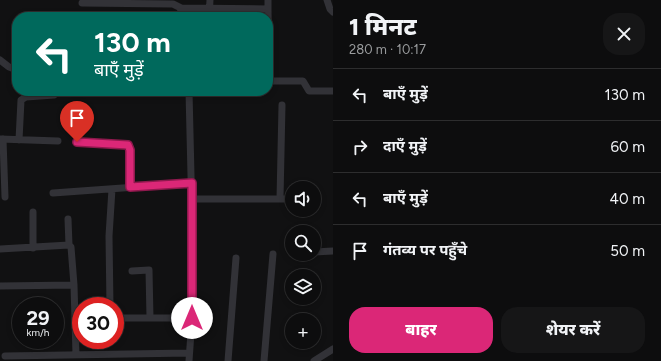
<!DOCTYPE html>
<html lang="hi">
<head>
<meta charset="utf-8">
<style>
	body { margin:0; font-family:Figtree,"Noto Sans Devanagari",sans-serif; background:#161617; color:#f1f3f6; height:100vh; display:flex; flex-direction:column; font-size:15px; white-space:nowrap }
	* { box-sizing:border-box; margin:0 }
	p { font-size:13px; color:#9a9c9e }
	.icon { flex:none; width:22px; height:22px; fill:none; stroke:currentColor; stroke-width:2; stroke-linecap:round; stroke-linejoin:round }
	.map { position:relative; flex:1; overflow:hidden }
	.panel { display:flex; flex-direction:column; background:#0d0d0e; width:328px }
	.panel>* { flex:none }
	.guide { position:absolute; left:12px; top:12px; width:261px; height:84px; border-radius:16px; box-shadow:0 2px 6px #0003,0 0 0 1px #2d2d2e; background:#00695c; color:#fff; overflow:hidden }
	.controls { position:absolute; left:285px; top:181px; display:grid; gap:8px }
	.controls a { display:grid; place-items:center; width:36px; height:36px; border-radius:50%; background:#0d0d0e; box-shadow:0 2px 6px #0003,0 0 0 1px #2d2d2e; font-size:20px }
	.speed { position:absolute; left:12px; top:297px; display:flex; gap:8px; font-size:20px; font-weight:700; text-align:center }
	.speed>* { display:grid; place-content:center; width:52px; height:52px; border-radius:50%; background:#0d0d0e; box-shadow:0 2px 6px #0003,0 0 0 1px #2d2d2e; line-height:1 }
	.speed small { font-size:10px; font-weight:400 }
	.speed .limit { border:6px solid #d22; background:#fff; color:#111 }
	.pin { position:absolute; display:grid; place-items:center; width:34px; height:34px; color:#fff; margin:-41px -17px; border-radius:50% 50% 50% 0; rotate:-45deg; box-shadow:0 0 4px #0007 }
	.pin .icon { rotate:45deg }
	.me { position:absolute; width:44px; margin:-22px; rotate:0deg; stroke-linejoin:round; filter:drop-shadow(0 0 3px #0008) }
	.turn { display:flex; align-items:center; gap:14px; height:84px; padding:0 16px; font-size:18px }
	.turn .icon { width:52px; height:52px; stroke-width:2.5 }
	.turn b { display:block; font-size:28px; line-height:34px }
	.round { display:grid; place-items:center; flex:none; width:42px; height:42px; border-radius:16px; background:#161617 }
	.overview { display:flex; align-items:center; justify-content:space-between; height:68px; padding:0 16px }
	h1 { font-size:24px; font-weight:800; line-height:30px }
	.action { display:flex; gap:8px; margin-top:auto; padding:8px 16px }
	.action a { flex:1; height:46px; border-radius:16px; background:#db2777; color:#fff; font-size:16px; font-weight:800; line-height:46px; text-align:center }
	.action a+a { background:#161617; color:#f1f3f6 }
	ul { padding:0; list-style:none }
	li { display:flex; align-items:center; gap:12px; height:52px; padding:0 16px; border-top:1px solid #2d2d2e }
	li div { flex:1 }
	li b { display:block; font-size:15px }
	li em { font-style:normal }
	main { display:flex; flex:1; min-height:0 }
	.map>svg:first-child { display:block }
</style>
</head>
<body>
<main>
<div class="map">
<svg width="333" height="361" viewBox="0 0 333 361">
	<rect width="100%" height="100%" fill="#111112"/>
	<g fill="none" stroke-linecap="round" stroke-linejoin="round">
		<path stroke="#323237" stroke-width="7" d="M327,0L330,9L333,12
			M82,3L173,4L181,8L268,9V0
			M268,9L269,81
			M180,17L181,8
			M209,17L210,0
			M0,60L9,67L17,70
			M268,81H303L309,91H333
			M0,139L58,141
			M3,139L5,197
			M19,140L21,100L26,97L54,95
			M77,142L128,145L130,150V187
			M53,193L192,183
			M192,199H284
			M280,199L282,105
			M68,219L69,245
			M33,248V212
			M0,249L69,245L71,247L74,285L76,355
			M314,252L333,251
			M132,271L149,270L150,318
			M0,286L74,285
			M110,306L109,236L112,189
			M115,318H192
			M5,356L189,353
			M189,361L192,318V218L189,91
			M228,361L236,258
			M264,361L273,254
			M314,361L333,349"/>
	</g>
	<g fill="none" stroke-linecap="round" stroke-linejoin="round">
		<g stroke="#8e194d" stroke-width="10">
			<path id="route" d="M77,142L128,145L130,150V187L192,183V318"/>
		</g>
		<use href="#route" stroke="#db2777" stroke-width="7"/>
	</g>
</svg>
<div class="controls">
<a><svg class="icon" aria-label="sound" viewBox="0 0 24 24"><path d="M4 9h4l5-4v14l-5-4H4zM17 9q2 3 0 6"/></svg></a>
<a><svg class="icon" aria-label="search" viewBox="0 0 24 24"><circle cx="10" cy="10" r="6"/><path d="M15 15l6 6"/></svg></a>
<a><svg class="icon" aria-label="layers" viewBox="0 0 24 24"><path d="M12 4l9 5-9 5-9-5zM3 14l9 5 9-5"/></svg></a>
<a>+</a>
</div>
<div class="speed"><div>29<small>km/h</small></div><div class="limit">30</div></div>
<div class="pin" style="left:77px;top:142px;background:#d93025"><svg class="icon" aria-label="arrive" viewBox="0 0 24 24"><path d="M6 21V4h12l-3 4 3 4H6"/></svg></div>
<svg class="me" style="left:192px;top:318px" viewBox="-20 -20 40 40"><circle r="19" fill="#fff"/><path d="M0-13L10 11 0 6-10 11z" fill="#db2777"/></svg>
<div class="guide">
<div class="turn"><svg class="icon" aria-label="left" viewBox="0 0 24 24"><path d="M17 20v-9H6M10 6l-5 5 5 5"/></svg><div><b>130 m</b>बाएँ मुड़ें</div></div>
</div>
</div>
<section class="panel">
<div class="overview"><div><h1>1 मिनट</h1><p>280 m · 10:17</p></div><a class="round"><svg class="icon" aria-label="close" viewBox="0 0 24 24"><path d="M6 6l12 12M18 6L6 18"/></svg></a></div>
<ul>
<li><svg class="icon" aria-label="left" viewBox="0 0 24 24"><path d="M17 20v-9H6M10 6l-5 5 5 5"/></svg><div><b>बाएँ मुड़ें</b></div><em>130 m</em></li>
<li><svg class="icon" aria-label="right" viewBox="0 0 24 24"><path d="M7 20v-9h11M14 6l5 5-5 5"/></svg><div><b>दाएँ मुड़ें</b></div><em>60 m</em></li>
<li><svg class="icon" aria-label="left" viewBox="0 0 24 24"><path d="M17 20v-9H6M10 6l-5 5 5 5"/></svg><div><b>बाएँ मुड़ें</b></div><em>40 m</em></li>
<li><svg class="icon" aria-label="arrive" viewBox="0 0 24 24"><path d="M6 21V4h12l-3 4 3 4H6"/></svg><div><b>गंतव्य पर पहुँचे</b></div><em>50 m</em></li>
</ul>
<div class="action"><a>बाहर</a><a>शेयर करें</a></div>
</section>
</main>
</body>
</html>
